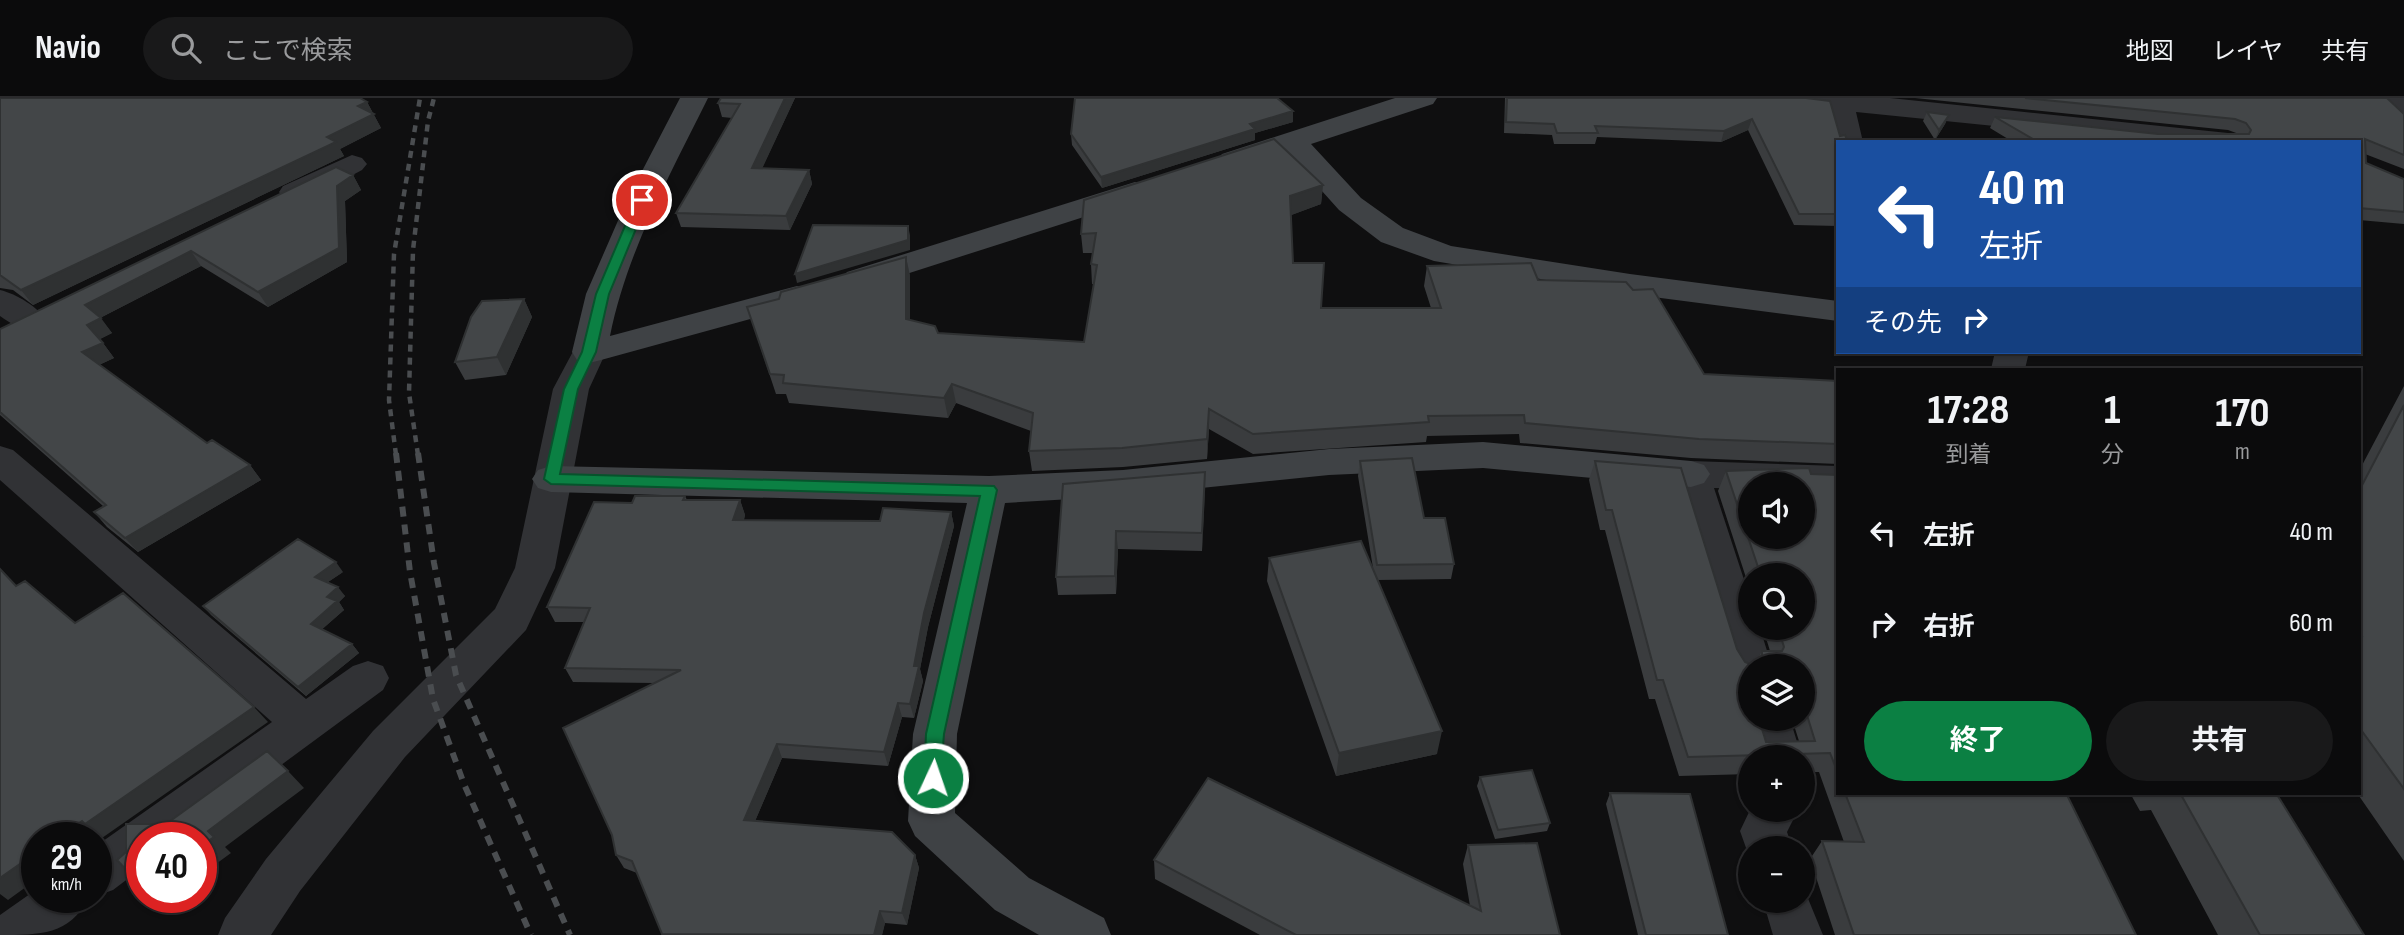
<!DOCTYPE html>
<html lang="ja">
<head>
<meta charset="utf-8">
<style>
	body { margin:0; font-family:"Sofia Sans Condensed","Noto Sans JP",sans-serif; background:#19191a; color:#f1f3f6; height:100vh; display:flex; flex-direction:column; font-size:26px; white-space:nowrap }
	* { box-sizing:border-box; margin:0 }
	p { font-size:23px; color:#9a9b9d }
	.icon { flex:none; width:38px; height:38px; fill:none; stroke:currentColor; stroke-width:2; stroke-linecap:round; stroke-linejoin:round }
	.map { position:relative; flex:1; overflow:hidden }
	.drawer { position:absolute; left:1836px; top:270px; width:525px; height:427px; display:flex; flex-direction:column; background:#0b0b0c; border-radius:0px; box-shadow:0 2px 5px #0004,0 0 0 2px #2b2b2d }
	.drawer>* { flex:none }
	.top-card { position:absolute; left:1836px; top:42px; width:525px; height:214px; border-radius:0px; box-shadow:0 2px 5px #0004,0 0 0 2px #2b2b2d; background:#1a4fa0; color:#fff; overflow:hidden }
	.controls { position:absolute; left:1738px; top:374px; display:grid; gap:14px }
	.controls a { display:grid; place-items:center; width:77px; height:77px; border-radius:50%; background:#0b0b0c; box-shadow:0 2px 5px #0004,0 0 0 2px #2b2b2d; font-size:35px }
	.speed { position:absolute; left:21px; top:724px; display:flex; gap:14px; font-size:35px; font-weight:700; text-align:center }
	.speed>* { display:grid; place-content:center; width:91px; height:91px; border-radius:50%; background:#0b0b0c; box-shadow:0 2px 5px #0004,0 0 0 2px #2b2b2d; line-height:1 }
	.speed small { font-size:18px; font-weight:400 }
	.speed .limit { border:10px solid #d22; background:#fff; color:#111 }
	.pin { position:absolute; display:grid; place-items:center; width:60px; height:60px; color:#fff; margin:-30px; border:4px solid #fff; border-radius:50%; box-shadow:0 2px 7px #0007 }
	.me { position:absolute; width:77px; margin:-38px; rotate:3deg; stroke-linejoin:round; filter:drop-shadow(0 0 5px #0008) }
	.turn { display:flex; align-items:center; gap:24px; height:147px; padding:0 28px; font-size:32px }
	.turn .icon { width:91px; height:91px; stroke-width:2.5 }
	.turn b { display:block; font-size:49px; line-height:60px }
	.then { display:flex; align-items:center; height:66px; padding:0 28px; background:#0003; gap:14px; font-size:26px }
	.eta { display:flex; justify-content:space-evenly; align-items:center; height:119px; text-align:center }
	.eta b { font-size:42px; font-weight:700; line-height:49px }
	.button { display:flex; gap:14px; margin-top:auto; padding:14px 28px }
	.button a { flex:1; height:80px; border-radius:42px; background:#0b8043; color:#fff; font-size:28px; font-weight:700; line-height:80px; text-align:center }
	.button a+a { background:#19191a; color:#f1f3f6 }
	ul { padding:0; list-style:none }
	li { display:flex; align-items:center; gap:21px; height:91px; padding:0 28px }
	li div { flex:1 }
	li b { display:block; font-size:26px }
	li em { font-style:normal }
	header { display:flex; align-items:center; gap:42px; box-sizing:border-box; height:98px; padding:0 35px; background:#0b0b0c; border-bottom:2px solid #2b2b2d }
	header strong { font-size:33px }
	nav { display:flex; gap:38px; margin-inline-start:auto; font-size:24px }
	.search { width:490px; height:63px; background:#19191a; display:flex; align-items:center; gap:18px; box-sizing:border-box; padding:0 24px; border-radius:38px; color:#9a9b9d; font-size:26px }
	.map>svg:first-child { display:block }
</style>
</head>
<body>
<header>
<strong>Navio</strong>
<div class="search"><svg class="icon" aria-label="search" viewBox="0 0 24 24"><circle cx="10" cy="10" r="6"/><path d="M15 15l6 6"/></svg>ここで検索</div>
<nav><a>地図</a><a>レイヤ</a><a>共有</a></nav>
</header>
<div class="map">
<svg width="2404" height="837" viewBox="0 0 2404 837">
	<rect width="100%" height="100%" fill="#0f0f10"/>
	<g fill="none" stroke-linecap="round" stroke-linejoin="round">
		<path fill="#313235" fill-rule="evenodd" d="M1778,0H1890L2228,35L2238,38L2242,44H2152L1856,14L1863,44H1838V48L1828,11L1782,6Z
			M2379,0H2404V20L2394,18Z
			M352,57L362,60L367,66L362,72C340,83 309,107 283,100L279,94L283,88Z
			M0,192C17,196 38,209 48,224L43,231C24,236 15,228 0,218Z
			M589,243L601,246L606,254L589,291L555,470L526,532L405,659L300,793L271,837H218L225,820L266,761L373,633L495,511L515,470L553,291L577,246Z
			M1995,254H2029L2025,271H1991Z
			M0,348L13,352L306,601L353,568L368,563L383,568L389,580L383,592L182,740H142V770L113,792L96,798V748L272,624L0,382Z
			M1691,363L1838,368V394L1802,393V387H1750V391L1714,390L1750,500V530H1760L1772,569H1750V586L1736,581L1730,569L1672,376L1678,367Z
			M1750,613V621H1790L1802,660H1757L1746,621Z
			M1750,712H1798L1787,734L1793,751H1750V761L1740,733Z
			M1802,786L1823,837H1773L1763,803H1802Z
			M37,791V800H88C70,837 40,837 0,837V817Z"/>
		<path fill="#3f4245" fill-rule="evenodd" d="M680,0H708C670,77 627,153 610,238L797,188L809,191L813,198L809,205L601,262L589,265L577,262L572,254L586,196L627,102Z
			M1395,0H1437L1433,6L1311,46L1361,100L1403,130L1451,148L1630,176L1838,203V223L1630,196L1434,163L1381,144L1339,112L1287,54L1232,71L1222,68L1218,62L1222,56Z
			M1135,84L1146,87L1150,93L1146,99L869,188L858,191L847,188L842,181L847,174Z
			M1483,344L1691,363L1704,367L1710,376L1704,385L1691,389L1483,370L1329,377L1123,398L1005,405L957,636L955,715L1029,780L1104,820L1111,837H1039L995,812L915,738L908,723L913,636L967,405L551,394L538,390L532,381L538,372L551,368L989,378L1123,372L1329,351Z"/>
		<path stroke="#4a4d50" stroke-width="4.5" stroke-dasharray="7 6" stroke-linecap="butt" d="M396,357L389,302L394,156L420,0
			M418,357L409,295L413,152L428,23L434,0"/>
		<path stroke="#4a4d50" stroke-width="6" stroke-dasharray="10 8" stroke-linecap="butt" d="M396,355L410,474L433,601L464,686L531,837
			M418,355L434,465L456,577L570,837"/>
	</g>
	<path fill="#3a3c3e" fill-rule="evenodd" d="M0,0H362L361,1L367,4L381,30L340,51L344,58L33,207L13,192L0,190Z
		M795,0L762,70L809,72L812,86L790,132L681,129L676,115L732,20L722,19L718,5Z
		M1505,0H1806L1838,44V128L1794,127L1748,32L1721,44L1597,39L1595,46H1554L1552,37L1504,35Z
		M1915,0H2387L2404,16V71L2365,56L2366,65L2404,81V126L2359,122V44H2013L1990,30L1995,19L2158,36H2239L2228,32Z
		M1293,13V24L1255,35V42L1102,90L1072,47L1071,36Z
		M1927,14L1949,17L1945,26L1935,42L1923,23Z
		M353,77L361,92L345,103L347,164L268,209L201,168L100,220L112,235L100,241L114,260L99,267L207,345L250,367L261,382L138,454L107,429L94,414L103,408L0,317V231Z
		M1323,87L1321,106L1291,117L1293,165L1321,210H1431L1424,188L1427,168L1538,182L1704,276L1838,283V366L1691,360L1520,345L1519,336L1427,338L1426,344L1253,356L1209,331L1207,361L1123,369L1032,373L1029,353L1031,333L956,305L948,320L789,305L786,296H776L747,209L779,201L906,159L910,178V222L938,235L1084,244L1094,186H1092L1091,166L1093,155H1083L1081,136Z
		M524,201L532,219L506,277L465,282L455,264Z
		M2404,288V763L2357,695H2359V373Z
		M1360,363L1424,420L1454,466L1451,481L1378,482L1437,656L1336,678L1267,483L1269,460L1373,470L1358,378Z
		M1595,363L1737,551L1745,564L1754,568L1762,553H1770L1763,530H1802V478H1750V492L1718,393L1726,373L1838,377V695H2066L2136,837H1835L1810,761L1822,743L1844,744L1819,674H1802V660H1750V676L1679,678L1655,601H1649L1605,432H1600L1589,382ZM1750,569H1802V621H1792L1799,643L1766,644L1750,621Z
		M1205,374L1202,453L1118,451L1116,496L1058,497L1056,479L1063,386Z
		M685,398L687,402H740L745,417L744,422L880,423L951,414L954,428L928,529L920,571L923,583L914,620L902,619L888,668L782,660L755,723L915,757L919,770L907,827L885,825L882,837H663L637,775L624,770L616,757L654,585L573,584L565,570L584,524H555L547,509L632,405Z
		M343,474L328,484L345,498L339,504L344,512L322,531L352,546L359,555L306,598L211,517L203,508Z
		M1480,679L1550,725L1547,733L1495,741L1477,688Z
		M1610,695L1728,837H1638L1606,706Z
		M2130,695H2276L2364,837H2218L2151,712L2140,713Z
		M1468,747L1560,837H1260L1155,781L1154,762L1470,808L1463,766Z"/>
	<path fill="#2f3132" d="M785,0H795L756,84L752,70Z
		M367,4L381,30L340,51L344,58L33,207L21,192L327,39L358,8Z
		M1293,13V24L1255,35V42L1102,90L1101,79L1250,26Z
		M1949,17L1945,26L1935,42L1939,32Z
		M1752,21L1748,32L1721,44L1724,33Z
		M809,72L812,86L790,132L786,118Z
		M353,77L361,92L345,103L347,164L268,209L258,194L337,88Z
		M1323,87L1321,106L1289,118L1290,98Z
		M908,128L910,137V152L797,185L795,176Z
		M191,153L201,168L96,222L85,207Z
		M906,159L910,178V241L906,221Z
		M524,201L532,219L506,277L497,259Z
		M101,220L112,235L98,242L87,227Z
		M103,245L114,260L94,269L82,254Z
		M952,286L956,305L948,320L944,300Z
		M1209,311V331L1207,361V341Z
		M250,367L261,382L138,454L125,440Z
		M1205,374V392L1202,453V435Z
		M740,402L745,417L739,436L733,422Z
		M951,414L954,428L928,529L920,571L923,583L914,620L910,606L914,568L924,515Z
		M1116,433L1118,451L1116,496L1115,478Z
		M336,464L343,474L322,488L315,479Z
		M338,489L345,498L339,504L344,512L318,535L311,526L327,499Z
		M352,546L359,555L306,598L298,589Z
		M898,605L902,619L888,668L884,654Z
		M254,609L268,624L102,740L99,738L95,740H57Z
		M1442,633L1437,656L1336,678L1339,655Z
		M777,646L782,660L750,735L744,722Z
		M288,673L304,690L225,749L231,755L205,774L211,780L201,787V748L208,733Z
		M37,754V781L8,802L0,796V780Z
		M915,757L919,770L907,827L902,815Z
		M153,800H185L168,813Z
		M880,813L885,825L882,837H874Z"/>
	<path fill="#434648" stroke="#2f3132" stroke-width="2" fill-rule="evenodd" d="M0,0H360L367,4L358,8L374,16L327,39L336,44L21,192L0,177Z
		M721,0H785L752,70L809,72L786,118L676,115L740,6L718,5Z
		M1075,0H1277L1293,13L1250,26L1255,31L1101,79L1071,36Z
		M1507,0H1806L1830,3L1840,38L1845,37L1848,44H1838V116H1799L1752,21L1724,33L1595,28L1598,35H1557L1554,26L1506,24Z
		M2025,0H2387L2404,16V57L2365,41L2366,65L2404,81V114L2359,110V44H2038L1995,19L2158,36H2249L2251,32L2246,25L2235,21Z
		M1927,14L1949,17L1939,32Z
		M1274,41L1323,87L1290,98L1293,165H1324L1321,210H1441L1427,168L1531,165L1538,182L1626,184L1633,192L1653,191L1704,276L1838,283V346L1699,341L1525,325L1524,317L1428,318L1429,324L1253,336L1209,311L1207,341L1122,350L1029,353L1033,315L952,286L944,300L783,285L784,277L770,276L747,209L779,201L781,194L906,159V221L935,228L938,235L1084,244L1097,167L1091,166L1096,135L1081,136L1084,102Z
		M336,69L353,77L337,88L339,150L258,194L191,153L85,207L101,220L87,227L103,245L82,254L207,345L212,342L250,367L125,440L94,414L106,407L0,314V231Z
		M813,127L908,128V142L795,176Z
		M524,201L497,259L455,264L471,219L482,203Z
		M2404,307V691L2359,629V545L2362,539L2359,538V393Z
		M1412,360L1424,420H1445L1454,466L1377,467L1360,363Z
		M1595,363L1681,370L1737,551L1745,564L1757,569H1750V621H1759L1766,644L1815,643L1802,601V569H1760L1762,567V553H1782L1784,549L1778,530H1802V478H1761L1726,373L1809,370L1811,376L1838,377V675L1830,655L1688,659L1663,582H1657L1612,412H1606ZM1750,387H1802V439H1750Z
		M1205,374L1202,435L1116,433L1115,478L1056,479L1063,386Z
		M635,398H685L683,402H740L733,422L880,423L883,410L951,414L924,515L914,568H919L910,606L898,605L884,654L777,646L744,722L892,734L915,757L902,815L880,813L874,837L662,836L632,763L616,757L612,737L563,630L681,572L565,570L590,510L547,509L594,404L632,405Z
		M298,441L336,464L315,479L338,489L327,499L337,503L311,526L352,546L298,589L203,508Z
		M1361,443L1442,633L1339,655L1269,460Z
		M0,471L16,488L25,483L75,525L123,495L254,609L85,726L82,723L57,740H37V754L0,780Z
		M267,653L288,673L208,733L214,739L201,748V740H142V789L117,762L126,754V726H166Z
		M1532,672L1550,725L1498,732L1480,679Z
		M1208,680L1481,813L1468,747L1537,745L1560,837H1296L1154,762Z
		M1610,695L1690,696L1728,837H1646Z
		M1845,695H2066L2136,837H1854L1822,743L1864,744Z
		M2180,695H2276L2364,837H2260Z"/>
	<path fill="#0b8043" stroke="#07532c" stroke-width="2" d="M642,98L648,102L609,196L596,254L578,291L560,376L994,388L997,392L944,636L940,685H926L924,680L926,636L980,398L551,386L544,381L564,291L582,254L596,196L636,102Z"/>
</svg>
<div class="controls">
<a><svg class="icon" aria-label="sound" viewBox="0 0 24 24"><path d="M4 9h4l5-4v14l-5-4H4zM17 9q2 3 0 6"/></svg></a>
<a><svg class="icon" aria-label="search" viewBox="0 0 24 24"><circle cx="10" cy="10" r="6"/><path d="M15 15l6 6"/></svg></a>
<a><svg class="icon" aria-label="layers" viewBox="0 0 24 24"><path d="M12 4l9 5-9 5-9-5zM3 14l9 5 9-5"/></svg></a>
<a>+</a>
<a>−</a>
</div>
<div class="speed"><div>29<small>km/h</small></div><div class="limit">40</div></div>
<div class="pin" style="left:642px;top:102px;background:#d93025"><svg class="icon" aria-label="arrive" viewBox="0 0 24 24"><path d="M6 21V4h12l-3 4 3 4H6"/></svg></div>
<svg class="me" style="left:933px;top:680px" viewBox="-20 -20 40 40"><circle r="17" fill="#0b8043" stroke="#fff" stroke-width="3"/><path d="M0-11L8 9 0 5-8 9z" fill="#fff"/></svg>
<div class="top-card">
<div class="turn"><svg class="icon" aria-label="left" viewBox="0 0 24 24"><path d="M17 20v-9H6M10 6l-5 5 5 5"/></svg><div><b>40 m</b>左折</div></div>
<div class="then">その先<svg class="icon" aria-label="right" viewBox="0 0 24 24"><path d="M7 20v-9h11M14 6l5 5-5 5"/></svg></div>
</div>
<section class="drawer">
<div class="eta">
<div><b>17:28</b><p>到着</p></div>
<div><b>1</b><p>分</p></div>
<div><b>170</b><p>m</p></div>
</div>
<ul>
<li><svg class="icon" aria-label="left" viewBox="0 0 24 24"><path d="M17 20v-9H6M10 6l-5 5 5 5"/></svg><div><b>左折</b></div><em>40 m</em></li>
<li><svg class="icon" aria-label="right" viewBox="0 0 24 24"><path d="M7 20v-9h11M14 6l5 5-5 5"/></svg><div><b>右折</b></div><em>60 m</em></li>
</ul>
<div class="button"><a>終了</a><a>共有</a></div>
</section>
</div>
</body>
</html>
